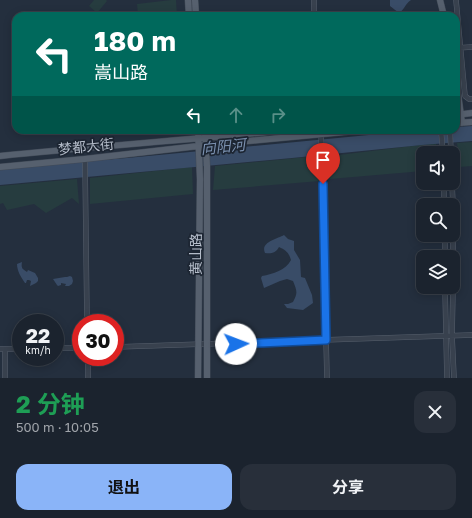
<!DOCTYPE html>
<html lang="zh">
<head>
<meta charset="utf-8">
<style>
	body { margin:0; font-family:"Golos Text","Noto Sans SC",sans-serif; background:#282f3a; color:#f1f3f6; height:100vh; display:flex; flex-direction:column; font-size:15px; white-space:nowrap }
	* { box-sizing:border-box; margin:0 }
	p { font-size:13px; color:#a0a4aa }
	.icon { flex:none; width:22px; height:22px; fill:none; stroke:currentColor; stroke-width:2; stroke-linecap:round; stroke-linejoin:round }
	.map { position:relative; height:378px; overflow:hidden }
	.panel { display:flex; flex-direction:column; background:#1b232e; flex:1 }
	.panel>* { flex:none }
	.banner { position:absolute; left:12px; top:12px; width:448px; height:122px; border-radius:12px; box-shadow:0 2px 10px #0003,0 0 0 1px #39404a; background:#00695c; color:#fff; overflow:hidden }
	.controls { position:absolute; left:416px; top:146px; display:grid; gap:8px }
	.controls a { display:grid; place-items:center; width:44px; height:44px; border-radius:8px; background:#1b232e; box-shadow:0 2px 10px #0003,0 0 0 1px #39404a; font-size:20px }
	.speed { position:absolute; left:12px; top:314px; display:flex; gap:8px; font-size:20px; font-weight:700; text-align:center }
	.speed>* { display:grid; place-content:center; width:52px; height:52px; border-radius:50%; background:#1b232e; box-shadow:0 2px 10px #0003,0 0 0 1px #39404a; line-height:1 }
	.speed small { font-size:10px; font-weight:400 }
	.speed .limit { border:6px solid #d22; background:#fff; color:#111 }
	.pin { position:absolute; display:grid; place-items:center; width:34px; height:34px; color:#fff; margin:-41px -17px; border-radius:50% 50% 50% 0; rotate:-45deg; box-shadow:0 0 4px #0007 }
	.pin .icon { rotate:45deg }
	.me { position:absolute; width:44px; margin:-22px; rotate:88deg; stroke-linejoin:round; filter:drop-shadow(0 0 3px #0008) }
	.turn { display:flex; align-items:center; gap:14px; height:84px; padding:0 16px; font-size:18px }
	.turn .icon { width:52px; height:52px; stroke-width:2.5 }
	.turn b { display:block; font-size:28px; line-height:34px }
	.lanes { display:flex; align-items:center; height:38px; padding:0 16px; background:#0003; justify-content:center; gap:20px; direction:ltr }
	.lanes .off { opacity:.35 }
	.round { display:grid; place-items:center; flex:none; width:42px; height:42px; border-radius:12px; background:#282f3a }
	.overview { display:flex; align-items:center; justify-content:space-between; height:68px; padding:0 16px }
	h1 { font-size:24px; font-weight:700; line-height:30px; color:#1e9e55 }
	.primary-button { display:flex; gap:8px; margin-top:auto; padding:8px 16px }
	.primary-button a { flex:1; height:46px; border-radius:12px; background:#8ab4f8; color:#111; font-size:16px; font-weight:700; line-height:46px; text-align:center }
	.primary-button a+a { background:#282f3a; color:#f1f3f6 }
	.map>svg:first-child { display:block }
</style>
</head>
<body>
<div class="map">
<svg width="472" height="378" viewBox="0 0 472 378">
	<rect width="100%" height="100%" fill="#242f3e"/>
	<path fill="#263c3f" d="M94,0H106L107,1L97,13L89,6Z
		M171,0H176L177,16H138L137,4Z
		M472,142V166L459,167L457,143Z
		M436,143V153H423V171L330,179L331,156Z
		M317,156L320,181L213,190L215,166Z
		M192,167L193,194L90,204V178Z
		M77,179L79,204L72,198L46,213L34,204L7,210L3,203L0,204V186Z"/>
	<path fill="#394c67" d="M390,0H411C404,5 406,8 399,13L390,6Z
		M472,126V141L422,145L292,158L195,167L0,185V168L127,158L421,130H456V127Z
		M284,235L288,239L294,241V250L300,260L301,277L305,278L312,295L313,303L303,310L287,308L284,304H288L293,302C298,293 297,291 293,281L287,279L280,281L264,288L261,278L262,276C273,274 286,270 291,260C289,253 286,250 279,247C276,253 271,254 265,253C260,242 277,239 284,235Z
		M22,262C21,268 22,269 27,272L28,270L35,273L38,278V281L36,283L30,286L31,281L29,280H27L26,283H25C21,277 17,271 17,264Z
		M70,276L72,277L73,281L72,284L69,286H65L66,284L61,283V285L58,286L57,285L53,279L65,277H67Z"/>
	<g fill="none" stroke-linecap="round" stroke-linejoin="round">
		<g stroke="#565f6c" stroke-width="5.5">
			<path id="minor" d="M314,0V16
				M456,0L465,96L469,99H472
				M456,48L472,47
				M321,130L327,378
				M441,130L443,153
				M450,130L451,153
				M85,159L87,323
				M444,183V205
				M452,183L453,205
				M453,206V221
				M445,235V257
				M453,257V235
				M445,287L447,378
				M453,287L452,336L454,378
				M115,347L472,335
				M55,348H81
				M0,349H21
				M5,349V378
				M88,378V357"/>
		</g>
		<g stroke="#414a57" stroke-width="7">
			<path id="major" d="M188,0L189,16
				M195,0L196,16
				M440,0L444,16
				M456,79L462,123
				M456,115L472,113
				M456,123L472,122
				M198,130L200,179L198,378
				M205,130L207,166V378
				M0,156C96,146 192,140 287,130
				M0,167L85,159L207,145L365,130"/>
		</g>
		<use href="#minor" stroke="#38414e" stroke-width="4.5"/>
		<use href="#major" stroke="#56606e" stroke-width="6"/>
	</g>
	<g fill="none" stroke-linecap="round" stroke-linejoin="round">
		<g stroke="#114b97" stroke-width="10">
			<path id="route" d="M236,344L326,340L323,184"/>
		</g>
		<use href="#route" stroke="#1a73e8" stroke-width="7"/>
	</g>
	<g text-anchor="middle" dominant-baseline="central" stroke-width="3.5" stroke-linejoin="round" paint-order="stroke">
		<g font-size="14" fill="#b4bcc9" stroke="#1d2633">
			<text transform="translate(86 146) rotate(-6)">梦都大街</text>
			<text transform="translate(195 254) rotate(-90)">黄山路</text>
		</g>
		<g font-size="15" font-style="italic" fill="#7c92b1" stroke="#1d2633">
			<text transform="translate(223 146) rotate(-6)">向阳河</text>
		</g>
	</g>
</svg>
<div class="controls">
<a><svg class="icon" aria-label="sound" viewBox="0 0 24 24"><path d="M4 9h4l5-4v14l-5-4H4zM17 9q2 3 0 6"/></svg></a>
<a><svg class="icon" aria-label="search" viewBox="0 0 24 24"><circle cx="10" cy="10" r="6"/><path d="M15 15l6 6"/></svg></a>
<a><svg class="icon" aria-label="layers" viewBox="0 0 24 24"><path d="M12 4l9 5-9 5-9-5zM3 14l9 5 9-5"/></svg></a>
</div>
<div class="speed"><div>22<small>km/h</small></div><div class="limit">30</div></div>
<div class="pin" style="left:323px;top:184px;background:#d93025"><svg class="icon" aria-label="arrive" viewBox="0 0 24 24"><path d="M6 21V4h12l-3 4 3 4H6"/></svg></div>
<svg class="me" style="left:236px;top:344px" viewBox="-20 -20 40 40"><circle r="19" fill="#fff"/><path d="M0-13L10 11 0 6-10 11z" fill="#1a73e8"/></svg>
<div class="banner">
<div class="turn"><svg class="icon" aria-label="left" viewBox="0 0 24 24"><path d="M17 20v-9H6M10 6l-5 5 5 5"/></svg><div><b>180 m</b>嵩山路</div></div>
<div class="lanes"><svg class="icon" aria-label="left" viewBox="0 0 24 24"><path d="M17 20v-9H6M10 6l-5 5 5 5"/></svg><svg class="icon off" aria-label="ahead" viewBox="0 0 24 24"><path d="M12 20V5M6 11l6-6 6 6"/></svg><svg class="icon off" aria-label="right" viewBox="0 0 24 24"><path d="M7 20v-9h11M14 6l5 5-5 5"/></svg></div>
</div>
</div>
<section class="panel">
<div class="overview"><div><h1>2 分钟</h1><p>500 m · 10:05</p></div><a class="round"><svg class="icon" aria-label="close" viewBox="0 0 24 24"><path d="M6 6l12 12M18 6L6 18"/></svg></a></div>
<div class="primary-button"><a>退出</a><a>分享</a></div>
</section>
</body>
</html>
